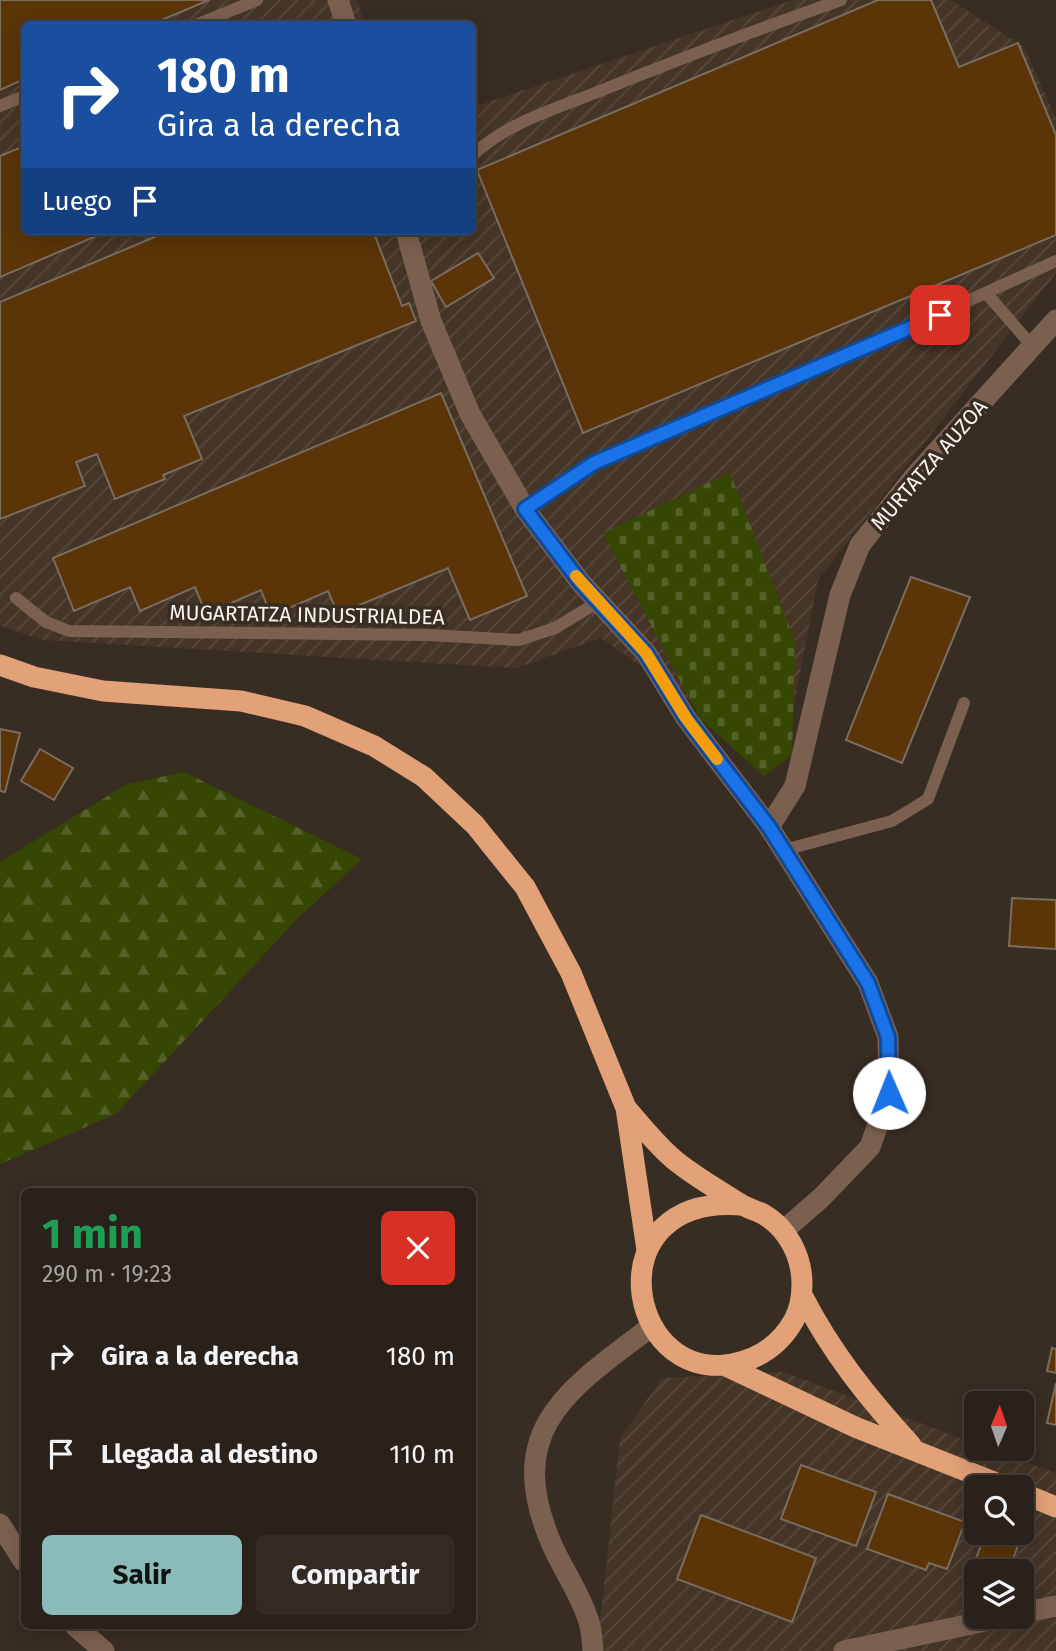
<!DOCTYPE html>
<html lang="es">
<head>
<meta charset="utf-8">
<style>
	body { margin:0; font-family:"Fira Sans",sans-serif; background:#322a23; color:#f1f3f6; height:100vh; display:flex; flex-direction:column; font-size:26px; white-space:nowrap }
	* { box-sizing:border-box; margin:0 }
	p { font-size:23px; color:#a5a4a2 }
	.icon { flex:none; width:38px; height:38px; fill:none; stroke:currentColor; stroke-width:2; stroke-linecap:round; stroke-linejoin:round }
	.map { position:relative; flex:1; overflow:hidden }
	.side { position:absolute; left:21px; top:1188px; width:455px; height:441px; display:flex; flex-direction:column; background:#2a221a; border-radius:10px; box-shadow:0 4px 18px #0003,0 0 0 2px #463f39 }
	.side>* { flex:none }
	.banner { position:absolute; left:21px; top:21px; width:455px; height:214px; border-radius:10px; box-shadow:0 4px 18px #0003,0 0 0 2px #463f39; background:#1a4fa0; color:#fff; overflow:hidden }
	.needle { width:46px; rotate:2deg }
	.tools { position:absolute; left:964px; top:1391px; display:grid; gap:14px }
	.tools a { display:grid; place-items:center; width:70px; height:70px; border-radius:10px; background:#2a221a; box-shadow:0 4px 18px #0003,0 0 0 2px #463f39; font-size:35px }
	.pin { position:absolute; display:grid; place-items:center; width:60px; height:60px; color:#fff; margin:-30px; border-radius:14px; box-shadow:0 4px 10px #0006 }
	.me { position:absolute; width:77px; margin:-38px; rotate:359deg; stroke-linejoin:round; filter:drop-shadow(0 0 5px #0008) }
	.turn { display:flex; align-items:center; gap:24px; height:147px; padding:0 21px; font-size:32px }
	.turn .icon { width:91px; height:91px; stroke-width:2.5 }
	.turn b { display:block; font-size:49px; line-height:60px }
	.then { display:flex; align-items:center; height:66px; padding:0 21px; background:#0003; gap:14px; font-size:26px }
	.round { display:grid; place-items:center; flex:none; width:74px; height:74px; border-radius:10px; background:#322a23 }
	.summary { display:flex; align-items:center; justify-content:space-between; height:119px; padding:0 21px }
	h1 { font-size:42px; font-weight:700; line-height:52px; color:#1e9e55 }
	.button { display:flex; gap:14px; margin-top:auto; padding:14px 21px }
	.button a { flex:1; height:80px; border-radius:10px; background:#8bbbb9; color:#111; font-size:28px; font-weight:700; line-height:80px; text-align:center }
	.button a+a { background:#322a23; color:#f1f3f6 }
	ul { padding:0; list-style:none }
	li { display:flex; align-items:center; gap:21px; height:98px; padding:0 21px }
	li div { flex:1 }
	li b { display:block; font-size:26px }
	li em { font-style:normal }
	.map>svg:first-child { display:block }
</style>
</head>
<body>
<div class="map">
<svg width="1056" height="1651" viewBox="0 0 1056 1651">
	<defs>
		<pattern id="industrial-furrows" width="10" height="10" patternUnits="userSpaceOnUse" patternTransform="scale(1.75)"><rect width="10" height="10" fill="#453527"/><path d="M-1 1l2-2M0 10L10 0M9 11l2-2" fill="none" stroke="#58493c"/></pattern>
		<pattern id="forest-firs" width="22" height="20" patternUnits="userSpaceOnUse" patternTransform="scale(1.75)"><rect width="22" height="20" fill="#364603"/><path d="M5 1l3.5 6h-7zM16 11l3.5 6h-7z" fill="#546128"/></pattern>
		<pattern id="cemetery-stones" width="16" height="16" patternUnits="userSpaceOnUse" patternTransform="scale(1.75)"><rect width="16" height="16" fill="#364603"/><path d="M2 7V4a2 2 0 0 1 4 0v3zM10 15v-3a2 2 0 0 1 4 0v3z" fill="#546128"/></pattern>
	</defs>
	<rect width="100%" height="100%" fill="#382d23"/>
	<path fill="url(#industrial-furrows)" fill-rule="evenodd" d="M0,0H357L365,24H24V231H472L473,107L793,0H951L1024,47L1056,119V273L818,580L782,766L601,638L516,668L43,640L0,626Z
		M784,1372L976,1444V1449H991L1056,1473V1651H597L620,1438L662,1378ZM976,1488H1022V1533H976ZM976,1572H1022V1617H976Z"/>
	<path fill="url(#forest-firs)" d="M184,772L362,859L297,919L116,1114L0,1164V862L127,784Z"/>
	<path fill="url(#cemetery-stones)" d="M730,473L795,641L792,755L764,776L700,719L603,533Z"/>
	<path fill="#5b3508" stroke="#796d62" stroke-width="2" d="M0,0H209L152,24H24V79L0,90Z
		M878,0H931L959,67L1018,43L1056,135V235L583,433L477,170Z
		M24,146V231H108L0,277V156Z
		M169,231H373L402,306L409,303L416,321L184,416L202,459L163,475L165,479L115,499L97,454L76,462L85,486L0,519V302Z
		M478,253L494,278L446,307L431,281Z
		M441,393L527,596L470,620L448,568L338,614L328,591L271,616L261,590L206,614L195,587L140,611L130,587L74,611L53,558Z
		M911,577L970,597L902,763L846,740Z
		M0,729L20,733L5,792L0,791Z
		M40,749L73,768L54,800L21,781Z
		M1012,898L1056,900V949L1009,946Z
		M1052,1348L1056,1349V1373L1047,1371Z
		M1056,1383V1425L1047,1423Z
		M801,1465L876,1492L856,1546L781,1519Z
		M888,1494L965,1522L947,1569L929,1563L926,1570L867,1549Z
		M976,1504V1533H1022V1517L1028,1519L1008,1572H987L973,1566L982,1543L964,1536Z
		M701,1515L816,1558L792,1622L677,1579Z"/>
	<g fill="none" stroke-linecap="round" stroke-linejoin="round">
		<path stroke="#7b6050" stroke-width="12" d="M198,24L257,0
			M0,106L24,96
			M472,156C504,124 555,109 595,93C677,60 758,29 841,0
			M987,294L1033,347
			M525,509L594,463L844,357L1056,261
			M16,598L46,622L69,631L429,635L519,640L555,628L598,602
			M784,850L892,821L928,799L964,703"/>
		<path stroke="#7b6050" stroke-width="21" d="M338,0L346,24
			M406,231L431,321L470,414L525,509L581,583L646,653L686,718L769,827
			M783,1231L821,1198L870,1147L889,1093L888,1037L868,983L769,827L795,786L840,595L860,545L914,477L1056,320
			M0,1524L24,1562
			M1022,1613L1056,1606
			M75,1626L104,1651
			M593,1651C592,1641 592,1629 588,1619C580,1594 564,1571 553,1547C501,1430 567,1390 652,1326
			M844,1651L1004,1617"/>
		<path stroke="#e3a178" stroke-width="21" d="M0,665L34,677L103,691L241,701L305,716L374,746L424,777L475,825L525,887L571,973L626,1108L647,1250
			M626,1108C642,1126 658,1147 677,1162C696,1177 718,1190 739,1203C746,1208 755,1210 763,1214C788,1228 802,1257 802,1284C802,1296 800,1309 794,1320C780,1345 759,1359 732,1364C624,1383 595,1193 742,1205
			M802,1295C831,1352 868,1398 911,1445
			M724,1365L855,1427L1009,1488
			M1022,1493L1056,1507"/>
	</g>
	<g fill="none" stroke-linecap="round" stroke-linejoin="round">
		<g stroke="#114b97" stroke-width="18">
			<path id="route" d="M889,1093L888,1037L868,983L769,827L686,718L646,653L581,583L525,509L594,463L940,315"/>
		</g>
		<use href="#route" stroke="#1a73e8" stroke-width="12"/>
		<path stroke="#f59e0b" stroke-width="12" d="M576,576L646,653L686,718L717,759"/>
	</g>
	<g text-anchor="middle" dominant-baseline="central" stroke-width="7" stroke-linejoin="round" paint-order="stroke">
		<g font-size="21" fill="#faf3ec" stroke="#382d23">
			<text transform="translate(929 465) rotate(-49)">MURTATZA AUZOA</text>
			<text transform="translate(307 615) rotate(1)">MUGARTATZA INDUSTRIALDEA</text>
		</g>
	</g>
</svg>
<div class="tools">
<a><svg class="needle" viewBox="-14 -14 28 28"><path d="M0-13l5 13h-10z" fill="#e53935"/><path d="M0 13l5-13h-10z" fill="#a5a4a2"/></svg></a>
<a><svg class="icon" aria-label="search" viewBox="0 0 24 24"><circle cx="10" cy="10" r="6"/><path d="M15 15l6 6"/></svg></a>
<a><svg class="icon" aria-label="layers" viewBox="0 0 24 24"><path d="M12 4l9 5-9 5-9-5zM3 14l9 5 9-5"/></svg></a>
</div>
<div class="pin" style="left:940px;top:315px;background:#d93025"><svg class="icon" aria-label="arrive" viewBox="0 0 24 24"><path d="M6 21V4h12l-3 4 3 4H6"/></svg></div>
<svg class="me" style="left:889px;top:1093px" viewBox="-20 -20 40 40"><circle r="19" fill="#fff"/><path d="M0-13L10 11 0 6-10 11z" fill="#1a73e8"/></svg>
<div class="banner">
<div class="turn"><svg class="icon" aria-label="right" viewBox="0 0 24 24"><path d="M7 20v-9h11M14 6l5 5-5 5"/></svg><div><b>180 m</b>Gira a la derecha</div></div>
<div class="then">Luego<svg class="icon" aria-label="arrive" viewBox="0 0 24 24"><path d="M6 21V4h12l-3 4 3 4H6"/></svg></div>
</div>
<section class="side">
<div class="summary"><div><h1>1 min</h1><p>290 m · 19:23</p></div><a class="round" style="background:#d93025;color:#fff"><svg class="icon" aria-label="close" viewBox="0 0 24 24"><path d="M6 6l12 12M18 6L6 18"/></svg></a></div>
<ul>
<li><svg class="icon" aria-label="right" viewBox="0 0 24 24"><path d="M7 20v-9h11M14 6l5 5-5 5"/></svg><div><b>Gira a la derecha</b></div><em>180 m</em></li>
<li><svg class="icon" aria-label="arrive" viewBox="0 0 24 24"><path d="M6 21V4h12l-3 4 3 4H6"/></svg><div><b>Llegada al destino</b></div><em>110 m</em></li>
</ul>
<div class="button"><a>Salir</a><a>Compartir</a></div>
</section>
</div>
</body>
</html>
